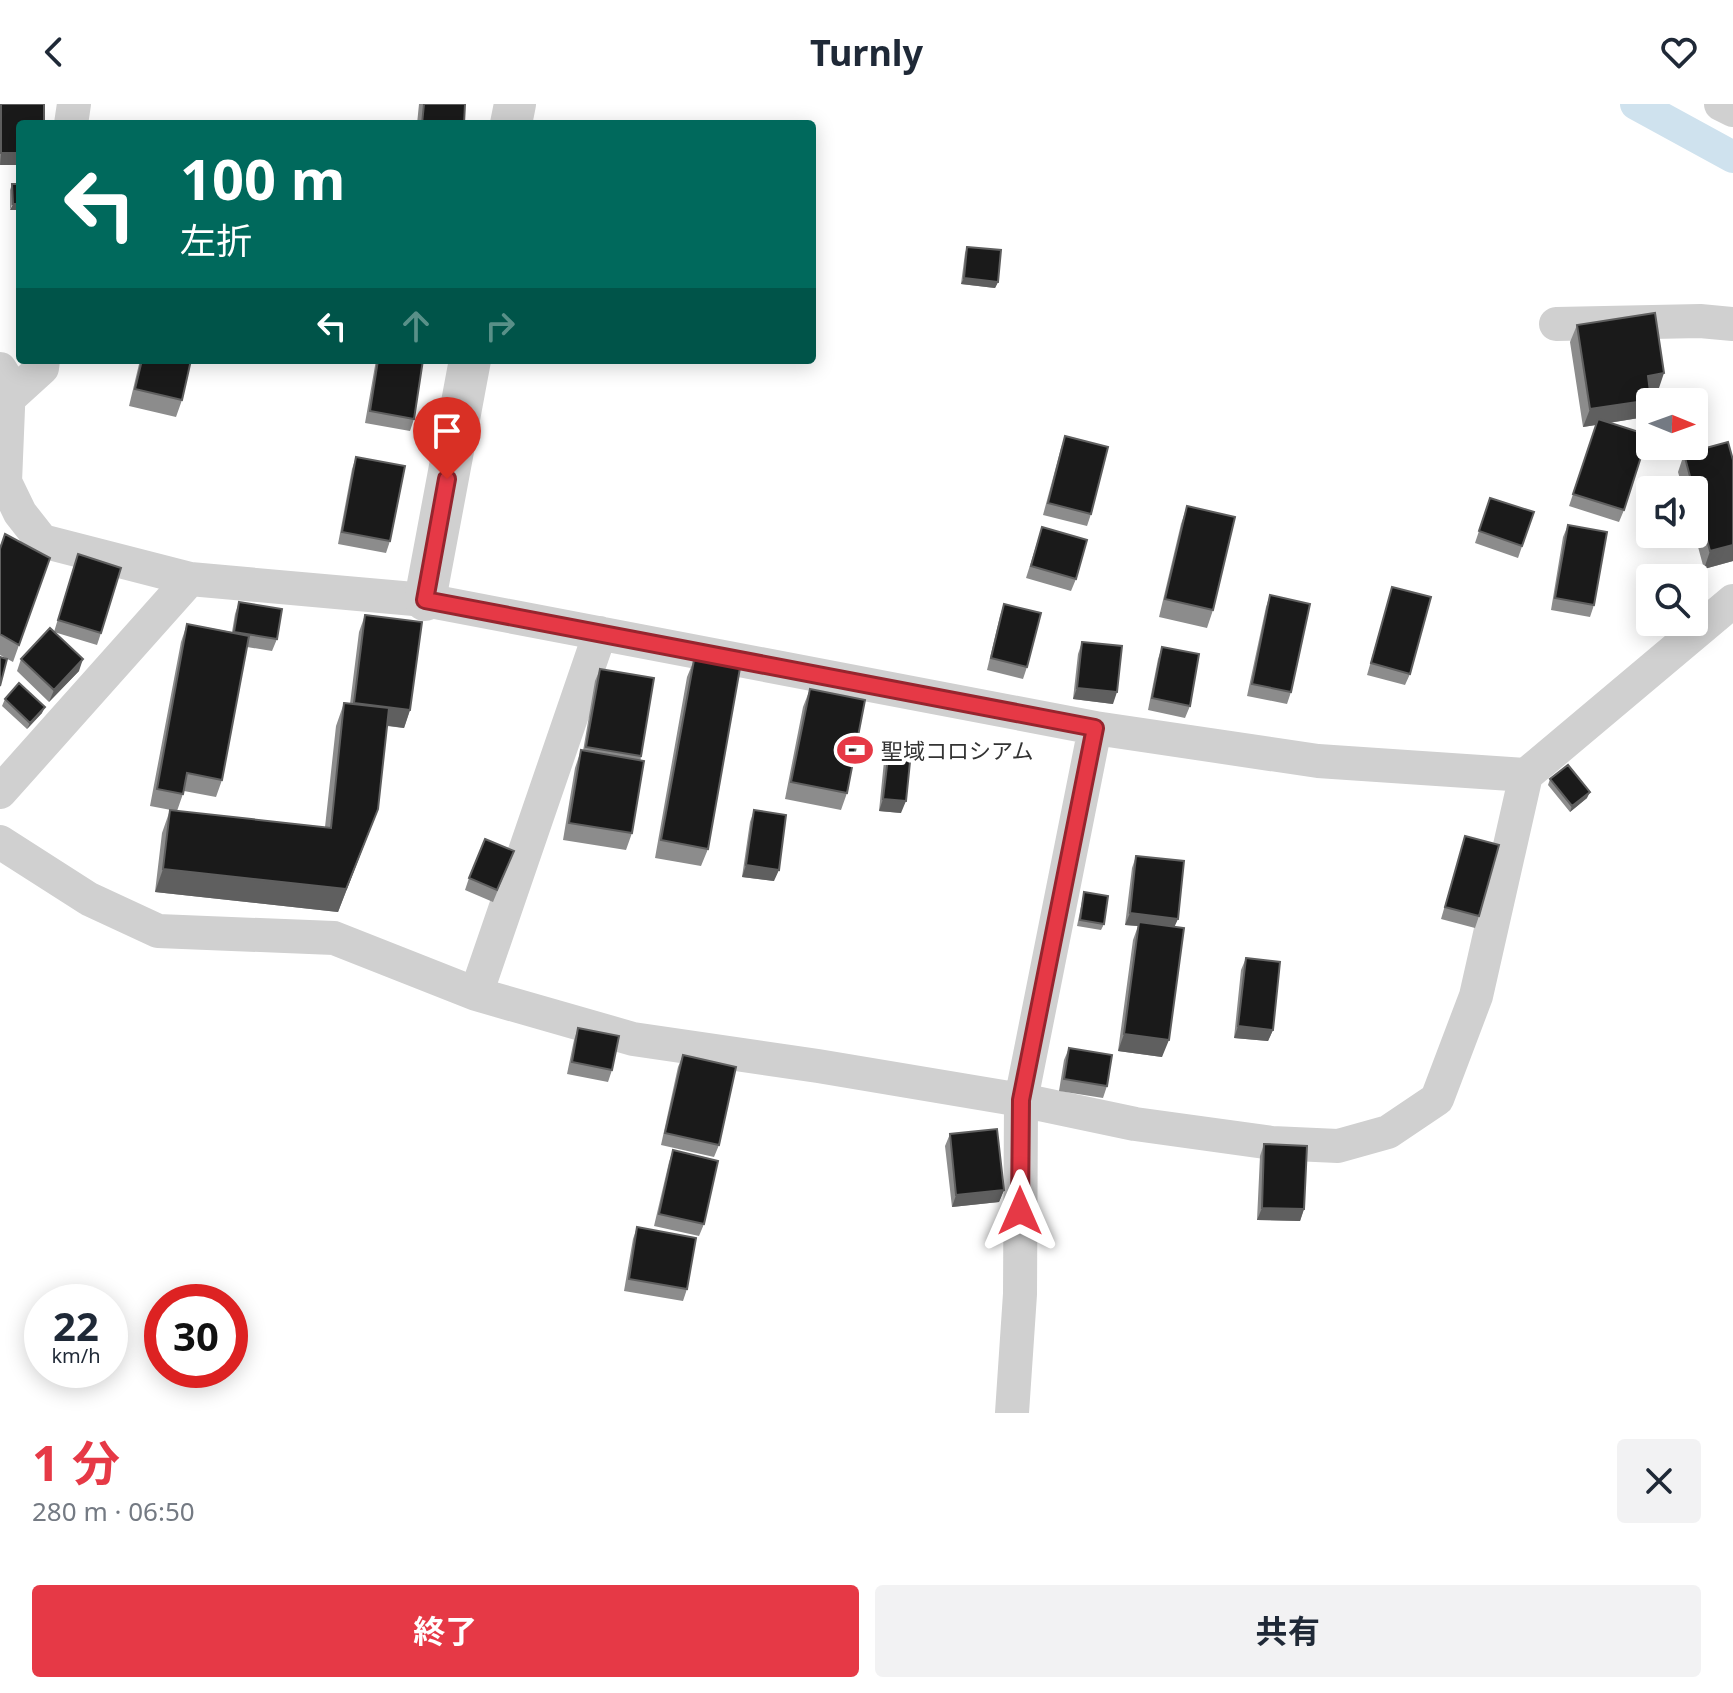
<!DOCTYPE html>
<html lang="ja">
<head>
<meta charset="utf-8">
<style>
	body { margin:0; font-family:"Noto Sans","Noto Sans JP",sans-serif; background:#f2f2f3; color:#1f2937; height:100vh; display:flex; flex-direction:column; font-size:30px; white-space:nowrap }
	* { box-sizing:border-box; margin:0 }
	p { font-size:26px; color:#747a83 }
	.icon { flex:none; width:44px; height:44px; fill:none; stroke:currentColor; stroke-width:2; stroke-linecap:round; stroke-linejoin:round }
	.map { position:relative; height:1309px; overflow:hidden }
	.side { display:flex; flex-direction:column; background:#fff; flex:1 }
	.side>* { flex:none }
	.banner { position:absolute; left:16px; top:16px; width:800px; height:244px; border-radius:8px; box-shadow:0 4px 20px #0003; background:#00695c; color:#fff; overflow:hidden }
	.needle { width:52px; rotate:91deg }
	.fabs { position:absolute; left:1636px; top:284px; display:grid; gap:16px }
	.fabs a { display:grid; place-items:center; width:72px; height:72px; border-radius:8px; background:#fff; box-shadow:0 4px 20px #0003; font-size:40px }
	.speed { position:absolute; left:24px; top:1180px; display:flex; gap:16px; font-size:40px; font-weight:700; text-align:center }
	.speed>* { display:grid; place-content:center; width:104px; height:104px; border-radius:50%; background:#fff; box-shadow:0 4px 20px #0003; line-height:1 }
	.speed small { font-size:20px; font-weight:400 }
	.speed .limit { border:12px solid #d22; background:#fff; color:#111 }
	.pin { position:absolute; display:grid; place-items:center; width:68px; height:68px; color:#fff; margin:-82px -34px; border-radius:50% 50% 50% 0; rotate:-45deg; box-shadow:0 0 8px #0007 }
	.pin .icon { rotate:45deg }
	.me { position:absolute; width:88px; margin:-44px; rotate:0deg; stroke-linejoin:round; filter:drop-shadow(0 0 6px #0008) }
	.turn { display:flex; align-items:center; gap:28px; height:168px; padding:0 32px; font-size:36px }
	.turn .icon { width:104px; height:104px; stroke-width:2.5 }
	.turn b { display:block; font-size:56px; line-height:68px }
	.lanes { display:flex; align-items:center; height:76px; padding:0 32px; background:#0003; justify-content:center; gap:40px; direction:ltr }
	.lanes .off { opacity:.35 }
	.round { display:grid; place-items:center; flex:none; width:84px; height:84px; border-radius:8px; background:#f2f2f3 }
	.overview { display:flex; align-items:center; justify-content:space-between; height:136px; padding:0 32px }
	h1 { font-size:48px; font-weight:700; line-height:60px; color:#e63946 }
	.cta { display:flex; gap:16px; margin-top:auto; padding:16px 32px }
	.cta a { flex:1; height:92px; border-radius:8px; background:#e63946; color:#fff; font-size:32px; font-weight:700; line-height:92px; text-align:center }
	.cta a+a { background:#f2f2f3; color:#1f2937 }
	header { display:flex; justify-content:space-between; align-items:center; height:104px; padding:0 32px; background:#fff; font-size:36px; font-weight:700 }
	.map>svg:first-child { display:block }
</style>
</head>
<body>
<header><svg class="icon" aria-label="back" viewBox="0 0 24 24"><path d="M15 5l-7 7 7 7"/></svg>Turnly<svg class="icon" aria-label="heart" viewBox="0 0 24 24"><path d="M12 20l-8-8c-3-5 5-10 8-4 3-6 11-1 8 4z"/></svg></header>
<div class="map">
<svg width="1733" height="1309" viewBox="0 0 1733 1309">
	<rect width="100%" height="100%" fill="#fff"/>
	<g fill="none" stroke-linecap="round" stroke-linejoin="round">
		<path stroke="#cfe2ee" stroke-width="32" d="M1636,0L1733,53"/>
		<path stroke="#d0d0d0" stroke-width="34" d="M1721,0L1733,6
			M71,20L74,0
			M1556,220L1700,217L1733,220
			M0,265L9,280L5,378L20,409L42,437L190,475
			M9,294L42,264L43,256
			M0,688L190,475L425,496L1095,624L1318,657L1526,671L1733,497
			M0,738L89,795L158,827L334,834L476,890L633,935L818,962L1021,996L1135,1020L1272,1039L1338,1042L1388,1028L1437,995L1476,892L1526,671
			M476,890L600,529
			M1012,1309L1020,1190L1021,996L1095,624"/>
		<path stroke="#d0d0d0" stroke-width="42" d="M511,20L515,0
			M425,496L470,256"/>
	</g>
	<path fill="#8c8c8c" d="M0,0H44L0,61Z
		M419,0H465L464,20H417Z
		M12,80H20L10,106V86Z
		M967,143L998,178L995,184L961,180L965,149Z
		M1577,221L1658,287L1650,288L1651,296L1645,313L1609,319L1624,406L1619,418L1569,402L1596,321L1583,323L1570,238Z
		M140,256H191L182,296L176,313L129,302Z
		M376,256H423L414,315L410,327L365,319Z
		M1065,332L1091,410L1087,422L1043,411L1061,344Z
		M1684,350L1733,457L1704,465L1694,428V386H1683L1678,368Z
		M356,353L390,437L386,449L338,440L352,365Z
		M1490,394L1534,408L1518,454L1475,439Z
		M1187,402L1213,506L1207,524L1159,513L1181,420Z
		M1568,421L1594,501L1590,513L1551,506L1563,433Z
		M1042,423L1076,475L1071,487L1026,474Z
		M5,430L50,454L13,558L0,551V442Z
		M74,462L101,529L97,541L54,528Z
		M1392,483L1410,570L1405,581L1367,571Z
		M1270,491L1291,588L1287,600L1247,592L1266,503Z
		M239,498L277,535L272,547L247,543L222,676L216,693L184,687L177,707L325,723L336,622L344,599L350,600L359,528L365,511L410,606L404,624L387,622L378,705L338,808L155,788L162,729L170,706H171L150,702L181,538L187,520L232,528L235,510Z
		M1004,500L1027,563L1023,575L987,566L1000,512Z
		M1082,538L1113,600L1073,595L1078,550Z
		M1162,543L1190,602L1185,614L1148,606L1158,555Z
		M21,555L79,567L49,598L17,567Z
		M694,556L708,745L701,762L655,754L687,573Z
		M600,565L641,652L632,729L626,746L563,736L575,664L581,646L583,647L595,577Z
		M810,585L847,689L841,706L785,695L803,603Z
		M5,595L42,609L27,625L2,602Z
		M889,645L901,709L879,707L884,657Z
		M1550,675L1587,694L1570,708L1548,681Z
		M754,706L774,777L742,773L750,718Z
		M1465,732L1479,812L1475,824L1441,815Z
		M514,747L493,798L465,786L469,774Z
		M1136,752L1175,823L1162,953L1118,947L1133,836L1138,822L1125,821L1132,764Z
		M1084,788L1104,820L1101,826L1077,822Z
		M1246,854L1273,926L1268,937L1234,934L1241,866Z
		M578,924L612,966L608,978L567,970L574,936Z
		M1069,944L1107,982L1103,994L1059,987L1064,956Z
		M683,951L719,1041L714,1053L661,1041L678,963Z
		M950,1030L1004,1086L999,1098L952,1103L945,1042Z
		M1264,1040L1304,1105L1300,1117L1257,1116L1260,1052Z
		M673,1046L704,1120L699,1132L654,1122L669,1058Z
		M637,1123L687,1185L683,1197L624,1187L633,1135Z"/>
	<path fill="#5f5f5f" d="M1,49H20V61H0Z
		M13,100H20V106H10Z
		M964,174L998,178L995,184L961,180Z
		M1664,269L1658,287L1642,290L1648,272Z
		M1651,296L1645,313L1583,323L1590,305Z
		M1733,441V457L1704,465L1710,447Z
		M83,555L79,567L49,598L54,586Z
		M1077,584L1117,588L1113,600L1073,595Z
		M354,599L410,606L404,624L348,616Z
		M45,603L42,609L27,625L30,619Z
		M1590,688L1587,694L1570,708L1572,702Z
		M883,695L906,697L901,709L879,707Z
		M378,705L338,808L155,788L163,765L346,785Z
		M746,761L779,766L774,777L742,773Z
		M1130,809L1178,815L1173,826L1139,818L1138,822L1125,821Z
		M1238,922L1273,926L1268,937L1234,934Z
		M1124,930L1169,936L1162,953L1118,947Z
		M1004,1086L999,1098L952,1103L956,1091Z
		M1262,1104L1304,1105L1300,1117L1257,1116Z"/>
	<path fill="#1a1a1a" stroke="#5f5f5f" stroke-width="2" d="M1,0H44V20H20V49H1Z
		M424,0H465L464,20H422Z
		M12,80H20V100H13Z
		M967,143L1001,146L998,178L964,174Z
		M1655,209L1664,269L1648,272L1651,296L1590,305L1577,221Z
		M142,256H191L182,296L135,285Z
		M378,256H423L414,315L370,307Z
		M1598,315L1648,331L1624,406L1573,390Z
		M1065,332L1108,343L1091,410L1048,399Z
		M1728,338L1733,356V441L1710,447L1684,350Z
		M356,353L405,362L390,437L342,428Z
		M1490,394L1534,408L1522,442L1479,427Z
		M1187,402L1235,413L1213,506L1165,495Z
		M1568,421L1607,428L1594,501L1555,494Z
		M1042,423L1087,436L1076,475L1031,462Z
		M5,430L50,454L19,541L0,530V445Z
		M78,450L121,464L101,529L58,516Z
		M1691,468L1692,474H1668Z
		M1694,481L1698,496H1694Z
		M1392,483L1431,493L1410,570L1371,559Z
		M1270,491L1310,500L1291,588L1252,580Z
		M239,498L282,505L277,535L234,528Z
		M1004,500L1041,509L1027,563L991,554Z
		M365,511L422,518L410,606L354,599Z
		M187,520L249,532L222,676L187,669L183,690L157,685Z
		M50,524L83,555L54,586L21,555Z
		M1082,538L1122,542L1117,588L1077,584Z
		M1162,543L1199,550L1190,602L1152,594Z
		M0,553L7,555L0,582Z
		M694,556L740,564L708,745L661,736Z
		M600,565L654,574L641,652L586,643Z
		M19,579L45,603L30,619L5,595Z
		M810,585L865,596L847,689L791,678Z
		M344,599L389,604L378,705L346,785L163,765L170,706L331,724Z
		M889,645L911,648L906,697L883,695Z
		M581,646L644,657L632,729L569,719Z
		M1568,661L1590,688L1572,702L1550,675Z
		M754,706L786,711L779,766L746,761Z
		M1465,732L1499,741L1479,812L1445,803Z
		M485,735L514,747L497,786L469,774Z
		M1136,752L1184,757L1178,815L1130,809Z
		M1084,788L1108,792L1104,820L1080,816Z
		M1139,818L1184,824L1169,936L1124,930Z
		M1246,854L1280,858L1273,926L1238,922Z
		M578,924L619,932L612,966L572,958Z
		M1069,944L1112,951L1107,982L1064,975Z
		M683,951L736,963L719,1041L665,1029Z
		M997,1025L1004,1086L956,1091L950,1030Z
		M1264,1040L1307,1042L1304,1105L1262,1104Z
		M673,1046L718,1057L704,1120L659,1110Z
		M637,1123L696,1134L687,1185L629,1175Z"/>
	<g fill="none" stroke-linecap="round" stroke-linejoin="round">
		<g stroke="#96252e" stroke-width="20">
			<path id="route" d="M447,375L425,496L1095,624L1021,996L1020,1107"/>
		</g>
		<use href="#route" stroke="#e63946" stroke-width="14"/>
	</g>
	<defs>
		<g id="stadium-bare" transform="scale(2.76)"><path d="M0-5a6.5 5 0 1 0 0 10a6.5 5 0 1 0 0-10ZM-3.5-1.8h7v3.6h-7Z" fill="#e63946" stroke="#fff" stroke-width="2.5" paint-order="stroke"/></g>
	</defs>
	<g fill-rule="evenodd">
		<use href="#stadium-bare" x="855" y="646"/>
	</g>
	<g text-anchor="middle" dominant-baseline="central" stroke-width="8" stroke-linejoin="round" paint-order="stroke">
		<g font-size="22" fill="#333" stroke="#fff" text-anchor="start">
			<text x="881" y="646">聖域コロシアム</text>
		</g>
	</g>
</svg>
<div class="fabs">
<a><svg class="needle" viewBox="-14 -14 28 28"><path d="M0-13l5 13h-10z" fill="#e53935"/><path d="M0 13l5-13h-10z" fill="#747a83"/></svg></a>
<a><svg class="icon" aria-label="sound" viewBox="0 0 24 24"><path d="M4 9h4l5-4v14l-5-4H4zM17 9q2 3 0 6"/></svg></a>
<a><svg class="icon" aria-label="search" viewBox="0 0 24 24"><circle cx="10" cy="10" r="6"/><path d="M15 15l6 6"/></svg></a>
</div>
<div class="speed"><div>22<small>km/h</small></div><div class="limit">30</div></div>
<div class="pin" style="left:447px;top:375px;background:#d93025"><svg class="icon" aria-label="arrive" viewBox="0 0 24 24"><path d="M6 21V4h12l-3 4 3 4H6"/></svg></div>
<svg class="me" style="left:1020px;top:1107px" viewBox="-20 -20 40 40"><path d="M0-17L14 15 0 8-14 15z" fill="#e63946" stroke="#fff" stroke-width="4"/></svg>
<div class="banner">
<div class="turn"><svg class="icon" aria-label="left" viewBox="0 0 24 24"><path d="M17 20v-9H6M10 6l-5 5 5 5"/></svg><div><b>100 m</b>左折</div></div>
<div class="lanes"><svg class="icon" aria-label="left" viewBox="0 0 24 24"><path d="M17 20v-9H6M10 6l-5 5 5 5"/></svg><svg class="icon off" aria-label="ahead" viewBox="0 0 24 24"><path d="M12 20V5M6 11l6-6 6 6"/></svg><svg class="icon off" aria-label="right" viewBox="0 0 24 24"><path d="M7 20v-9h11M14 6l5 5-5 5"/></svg></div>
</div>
</div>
<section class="side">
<div class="overview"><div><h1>1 分</h1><p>280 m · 06:50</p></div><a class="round"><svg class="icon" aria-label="close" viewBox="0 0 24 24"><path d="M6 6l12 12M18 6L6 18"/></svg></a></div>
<div class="cta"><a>終了</a><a>共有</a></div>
</section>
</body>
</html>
